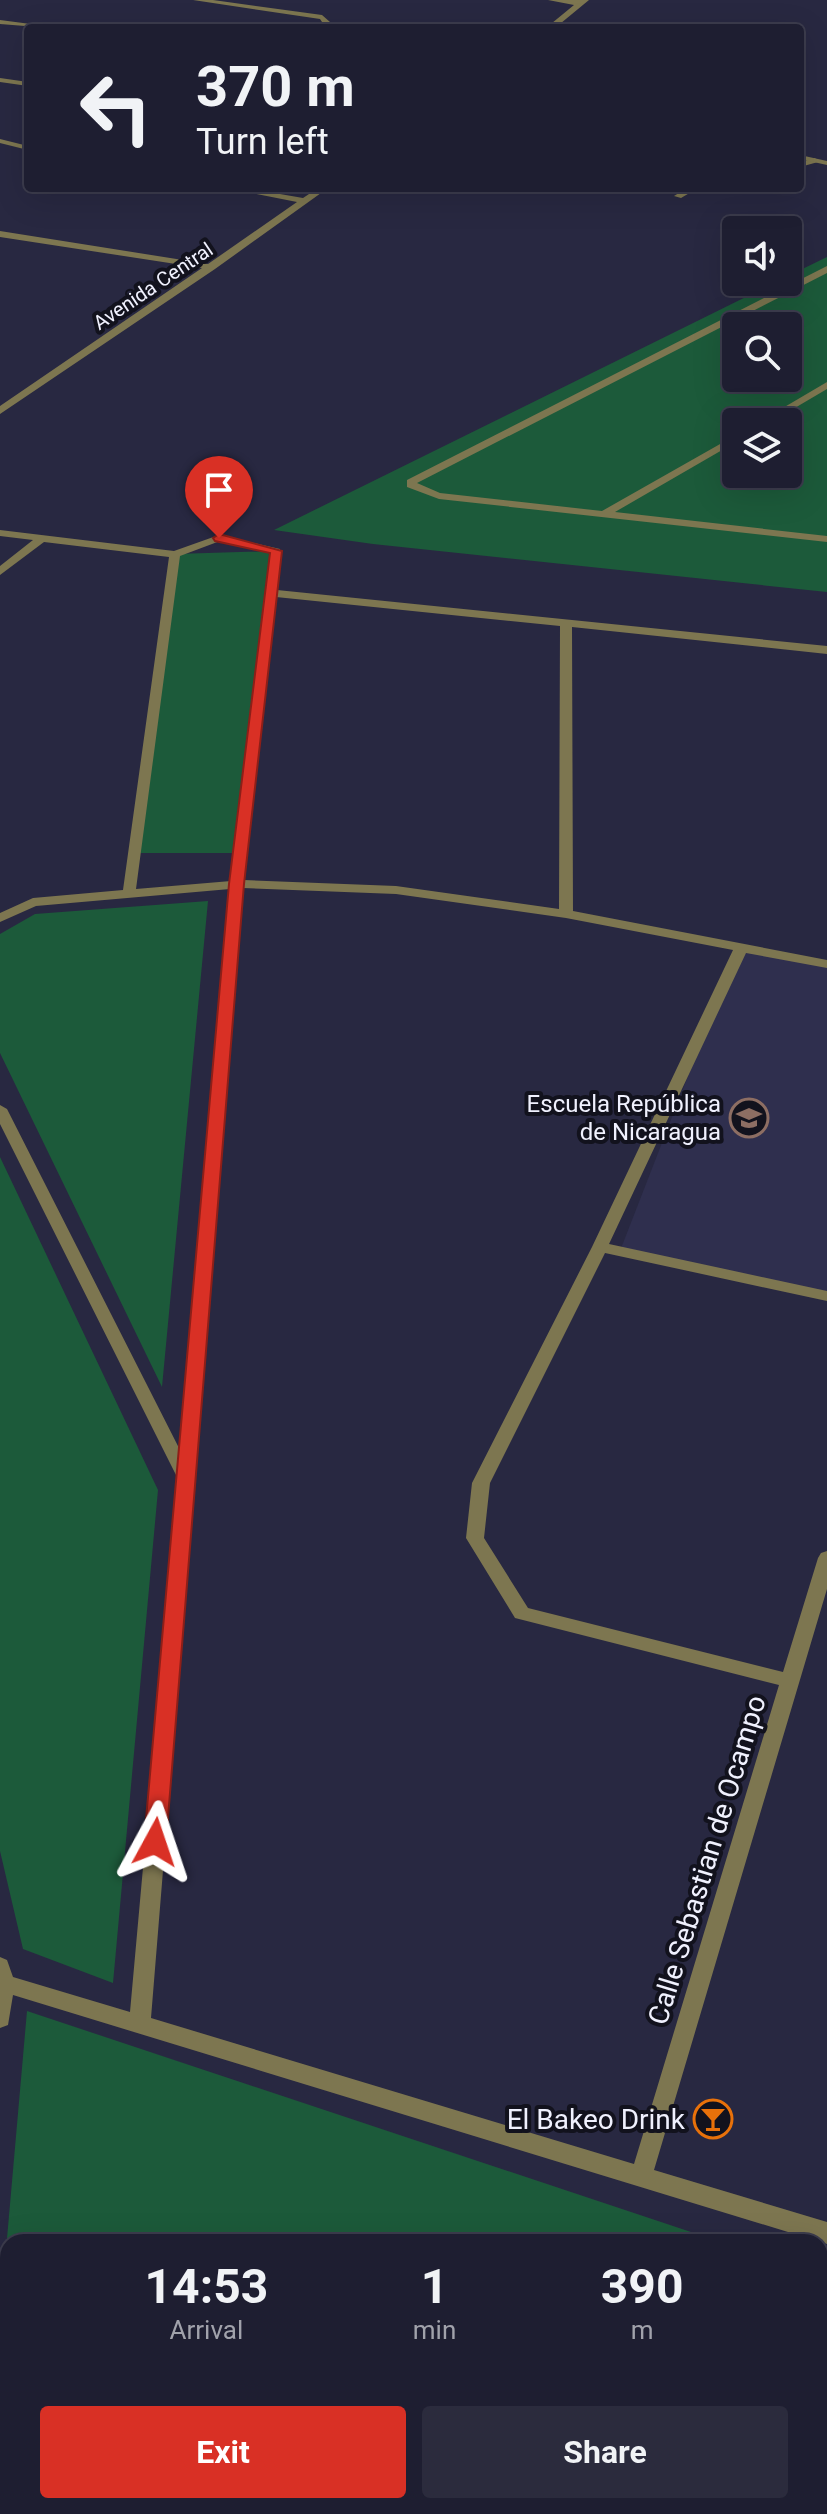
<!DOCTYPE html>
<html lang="en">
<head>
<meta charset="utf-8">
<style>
	body { margin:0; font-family:Roboto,sans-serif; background:#2b2b3d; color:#f1f3f6; height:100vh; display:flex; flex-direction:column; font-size:30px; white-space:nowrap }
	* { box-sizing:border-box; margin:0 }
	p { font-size:26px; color:#a1a2ab }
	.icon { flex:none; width:44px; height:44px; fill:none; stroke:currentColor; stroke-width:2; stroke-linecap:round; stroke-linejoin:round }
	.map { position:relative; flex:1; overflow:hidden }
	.side { position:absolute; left:0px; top:2234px; width:828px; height:280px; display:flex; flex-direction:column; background:#1e1e31; border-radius:24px 24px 0 0; box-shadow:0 8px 32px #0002,0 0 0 2px #3c3c4d }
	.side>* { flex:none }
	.banner { position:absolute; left:24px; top:24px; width:780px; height:168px; border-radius:8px; box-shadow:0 8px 32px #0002,0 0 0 2px #3c3c4d; background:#1e1e31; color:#f1f3f6; overflow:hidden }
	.fabs { position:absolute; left:722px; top:216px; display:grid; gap:16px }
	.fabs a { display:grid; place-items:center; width:80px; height:80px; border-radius:8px; background:#1e1e31; box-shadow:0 8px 32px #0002,0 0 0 2px #3c3c4d; font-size:40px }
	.pin { position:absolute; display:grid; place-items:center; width:68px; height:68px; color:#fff; margin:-82px -34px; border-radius:50% 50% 50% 0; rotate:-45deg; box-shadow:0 0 8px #0007 }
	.pin .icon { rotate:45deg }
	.me { position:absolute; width:88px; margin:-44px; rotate:5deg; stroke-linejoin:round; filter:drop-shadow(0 0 6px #0008) }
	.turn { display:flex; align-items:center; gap:28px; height:168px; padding:0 40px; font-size:36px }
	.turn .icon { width:104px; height:104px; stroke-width:2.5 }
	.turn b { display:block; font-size:56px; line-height:68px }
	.eta { display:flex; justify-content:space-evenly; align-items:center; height:136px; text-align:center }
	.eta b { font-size:48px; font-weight:700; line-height:56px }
	.cta { display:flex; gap:16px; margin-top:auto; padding:16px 40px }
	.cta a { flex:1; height:92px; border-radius:8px; background:#d93025; color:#fff; font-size:32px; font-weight:700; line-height:92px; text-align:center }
	.cta a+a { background:#2b2b3d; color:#f1f3f6 }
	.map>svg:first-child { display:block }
</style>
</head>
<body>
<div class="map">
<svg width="827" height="2514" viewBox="0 0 827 2514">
	<rect width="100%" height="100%" fill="#282841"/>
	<path fill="#2f2f4e" d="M741,948L827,964V1296L620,1251L723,986Z"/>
	<path fill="#1c5a3a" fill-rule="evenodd" d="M827,257V592L373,544L274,530L776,282H788V276ZM736,326H788V378H736ZM736,422H788V474H736Z
		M276,551L240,853H135L175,554Z
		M208,901L162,1387L0,1053V934L35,914Z
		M0,1157L158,1490L113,1983L23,1949L0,1851Z
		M27,2011L721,2242H8V2506H202L180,2514H0V2318Z"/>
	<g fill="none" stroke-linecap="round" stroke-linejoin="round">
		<path fill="#7d7650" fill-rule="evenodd" d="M815,158L818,162L800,167V162Z
			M687,188H698L681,198L674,196Z"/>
		<path fill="#7d7650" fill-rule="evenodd" d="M193,0H213L322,15L330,22L322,28H313L322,22L320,19Z
			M548,0H589L555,28H546L574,5Z
			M0,20L46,26L50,28L0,24Z
			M0,78L28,82V86L0,82Z
			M0,139L28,146V150L0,143Z
			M800,155L827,161V165L800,159Z
			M226,188H245L303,198L318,188H328L215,269L0,414V406L202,268L0,237V231L208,264L297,202Z
			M827,266V273L417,483L440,493L602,511L736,435V442L615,512L827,536V542L439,499L407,487V480Z
			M827,382V389L771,422H759Z
			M0,530L174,551L219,535L280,549L277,590L827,646V654L572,627L573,911L827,960V968L746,953L609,1244L827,1291V1301L605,1253L490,1483L484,1538L528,1608L783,1672L818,1558L821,1553L827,1551V1589L654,2170L827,2222V2244L13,1995L8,2025L0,2028V1957L7,1960L13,1977L130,2012L178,1479L0,1124V1105L7,1109L180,1450L230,889L36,906L0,922V913L33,898L123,890L169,557L44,542L0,575V566L33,540L0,536ZM220,541L270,553L231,881L136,889L180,556ZM276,597L560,626L559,909L396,886L244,880ZM243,888L396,894L566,918L733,950L592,1247L472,1483L466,1538L515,1618L779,1685L634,2164L151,2018Z
			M827,2323V2345L820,2346V2324Z
			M301,2506H344L341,2514H298Z
			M361,2506H385L386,2514H362Z"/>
	</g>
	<path fill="#d93025" stroke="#8d1f18" stroke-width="2" d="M219,534L282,551L244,884L166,1842L163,1849L155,1852L147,1849L144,1842L229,884L270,553L215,541L213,538Z"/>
	<defs>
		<g id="school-ring" transform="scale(2)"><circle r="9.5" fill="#12121d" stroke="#8d6e63" stroke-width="1.5"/><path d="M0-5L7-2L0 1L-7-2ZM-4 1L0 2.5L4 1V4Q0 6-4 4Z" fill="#8d6e63"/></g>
		<g id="bar-ring" transform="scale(2)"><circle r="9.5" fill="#12121d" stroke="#e8710a" stroke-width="1.5"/><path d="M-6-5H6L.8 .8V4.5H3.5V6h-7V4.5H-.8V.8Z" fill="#e8710a"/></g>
	</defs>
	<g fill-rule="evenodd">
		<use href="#school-ring" x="749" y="1118"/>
		<use href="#bar-ring" x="713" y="2119"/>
	</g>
	<g text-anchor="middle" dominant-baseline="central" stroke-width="8" stroke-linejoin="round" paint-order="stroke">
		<g font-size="20" fill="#f0f1fe" stroke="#12121d">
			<text transform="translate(153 286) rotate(-34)">Avenida Central</text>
		</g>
		<g font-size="24" fill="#f0f1fe" stroke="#12121d" text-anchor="end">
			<text x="721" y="1104">Escuela República<tspan x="721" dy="28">de Nicaragua</tspan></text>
		</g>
		<g font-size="28" fill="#f0f1fe" stroke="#12121d">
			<text transform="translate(707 1860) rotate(-73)">Calle Sebastian de Ocampo</text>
		</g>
		<g font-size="28" fill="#f0f1fe" stroke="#12121d" text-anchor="end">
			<text x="685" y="2119">El Bakeo Drink</text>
		</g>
	</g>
</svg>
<div class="fabs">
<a><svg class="icon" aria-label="sound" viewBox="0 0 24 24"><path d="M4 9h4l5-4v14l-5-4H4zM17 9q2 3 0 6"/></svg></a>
<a><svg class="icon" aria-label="search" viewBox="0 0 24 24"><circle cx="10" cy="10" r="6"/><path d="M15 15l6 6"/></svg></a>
<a><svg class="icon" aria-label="layers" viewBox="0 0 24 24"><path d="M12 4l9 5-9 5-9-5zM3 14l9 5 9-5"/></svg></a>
</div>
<div class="pin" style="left:219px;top:538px;background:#d93025"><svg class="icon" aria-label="arrive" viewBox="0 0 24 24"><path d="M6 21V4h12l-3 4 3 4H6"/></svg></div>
<svg class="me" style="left:155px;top:1842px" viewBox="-20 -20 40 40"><path d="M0-17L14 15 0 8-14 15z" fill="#d93025" stroke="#fff" stroke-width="4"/></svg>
<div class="banner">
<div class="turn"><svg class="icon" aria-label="left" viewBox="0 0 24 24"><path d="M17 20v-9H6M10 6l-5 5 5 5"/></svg><div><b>370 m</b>Turn left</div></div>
</div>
<section class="side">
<div class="eta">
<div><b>14:53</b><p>Arrival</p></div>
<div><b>1</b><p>min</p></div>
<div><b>390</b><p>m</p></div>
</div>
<div class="cta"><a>Exit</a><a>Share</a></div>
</section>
</div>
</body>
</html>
